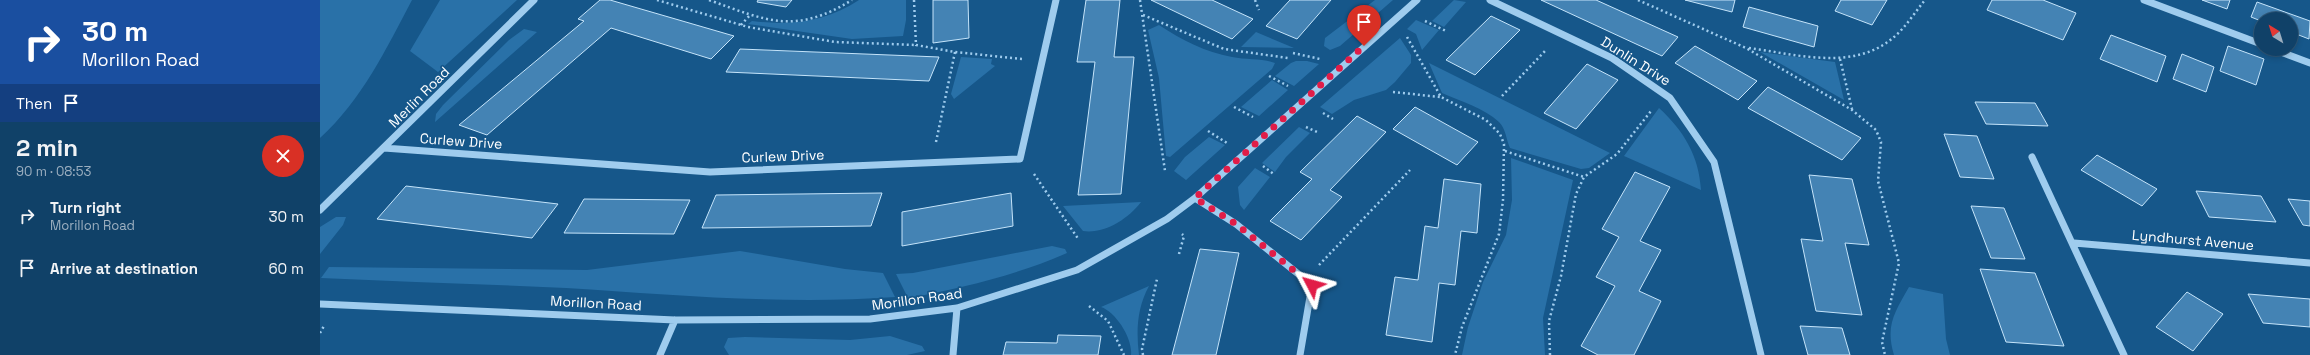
<!DOCTYPE html>
<html lang="en">
<head>
<meta charset="utf-8">
<style>
	body { margin:0; font-family:"Space Grotesk",sans-serif; background:#1e4c71; color:#f1f3f6; height:100vh; display:flex; flex-direction:column; font-size:15px; white-space:nowrap }
	* { box-sizing:border-box; margin:0 }
	p { font-size:13px; color:#9cafc0 }
	.icon { flex:none; width:22px; height:22px; fill:none; stroke:currentColor; stroke-width:2; stroke-linecap:round; stroke-linejoin:round }
	.map { position:relative; flex:1; overflow:hidden }
	.side { display:flex; flex-direction:column; background:#104168; width:320px }
	.side>* { flex:none }
	.top-card { background:#1a4fa0; color:#fff; overflow:hidden }
	.needle { width:26px; rotate:322deg }
	.buttons { position:absolute; left:1934px; top:12px; display:grid; gap:8px }
	.buttons a { display:grid; place-items:center; width:44px; height:44px; border-radius:50%; background:#104168; box-shadow:0 2px 6px #0003,0 0 0 1px #305a7c; font-size:20px }
	.pin { position:absolute; display:grid; place-items:center; width:34px; height:34px; color:#fff; margin:-41px -17px; border-radius:50% 50% 50% 0; rotate:-45deg; box-shadow:0 0 4px #0007 }
	.pin .icon { rotate:45deg }
	.me { position:absolute; width:44px; margin:-22px; rotate:309deg; stroke-linejoin:round; filter:drop-shadow(0 0 3px #0008) }
	.turn { display:flex; align-items:center; gap:14px; height:84px; padding:0 16px; font-size:18px }
	.turn .icon { width:52px; height:52px; stroke-width:2.5 }
	.turn b { display:block; font-size:28px; line-height:34px }
	.then { display:flex; align-items:center; height:38px; padding:0 16px; background:#0003; gap:8px; font-size:15px }
	.round { display:grid; place-items:center; flex:none; width:42px; height:42px; border-radius:21px; background:#1e4c71 }
	.overview { display:flex; align-items:center; justify-content:space-between; height:68px; padding:0 16px }
	h1 { font-size:24px; font-weight:700; line-height:30px }
	ul { padding:0; list-style:none }
	li { display:flex; align-items:center; gap:12px; height:52px; padding:0 16px }
	li div { flex:1 }
	li b { display:block; font-size:15px }
	li em { font-style:normal }
	main { display:flex; flex:1; min-height:0 }
	.map>svg:first-child { display:block }
</style>
</head>
<body>
<main>
<section class="side">
<div class="top-card">
<div class="turn"><svg class="icon" aria-label="right" viewBox="0 0 24 24"><path d="M7 20v-9h11M14 6l5 5-5 5"/></svg><div><b>30 m</b>Morillon Road</div></div>
<div class="then">Then<svg class="icon" aria-label="arrive" viewBox="0 0 24 24"><path d="M6 21V4h12l-3 4 3 4H6"/></svg></div>
</div>
<div class="overview"><div><h1>2 min</h1><p>90 m · 08:53</p></div><a class="round" style="background:#d93025;color:#fff"><svg class="icon" aria-label="close" viewBox="0 0 24 24"><path d="M6 6l12 12M18 6L6 18"/></svg></a></div>
<ul>
<li><svg class="icon" aria-label="right" viewBox="0 0 24 24"><path d="M7 20v-9h11M14 6l5 5-5 5"/></svg><div><b>Turn right</b><p>Morillon Road</p></div><em>30 m</em></li>
<li><svg class="icon" aria-label="arrive" viewBox="0 0 24 24"><path d="M6 21V4h12l-3 4 3 4H6"/></svg><div><b>Arrive at destination</b></div><em>60 m</em></li>
</ul>
</section>
<div class="map">
<svg width="1990" height="355" viewBox="0 0 1990 355">
	<rect width="100%" height="100%" fill="#16578a"/>
	<path fill="#2971a8" d="M0,0H92C66,49 42,100 0,138Z
		M120,0H197L118,72L90,51Z
		M539,0H586V20L583,36L532,39L428,24L432,21C470,26 506,22 539,0Z
		M1055,0H1073L1020,46L1010,50L1004,46L1005,38Z
		M1134,0L1146,2L1124,27L1112,21Z
		M1096,20L1119,30L1102,50L1096,34L1087,29Z
		M839,25C862,40 885,52 912,57C926,60 941,58 955,63L952,69L850,157L846,156L839,78L828,30Z
		M204,29L217,32L115,122L116,114L123,105L189,40Z
		M936,32L974,48L921,47Z
		M1080,38L1091,55V63L1075,82L1066,90L1034,100L1012,114L1000,107Z
		M1440,52L1515,62L1524,100Z
		M641,57L672,59L671,64L675,66L634,99L631,94Z
		M976,61H987L999,64L974,86L955,76L971,63Z
		M1109,63L1290,153L1269,168L1261,169L1190,148C1186,139 1186,129 1179,122C1164,108 1140,101 1122,93Z
		M952,80L968,90L939,116L921,107Z
		M1339,108C1364,131 1379,156 1381,190L1304,156Z
		M979,127L990,133L966,157L955,172L942,163Z
		M889,137L905,145L866,180L854,171L865,157Z
		M1191,158L1253,180L1223,318L1225,355H1142L1148,327L1163,282L1186,235L1192,200Z
		M935,168L950,177L924,210L920,205L918,187Z
		M821,202C808,219 785,234 763,231L743,206Z
		M16,217H26L23,225L0,254V227Z
		M732,246L745,249L747,253C697,275 642,288 588,298L576,274L593,273Z
		M420,251L525,269L563,273L575,297C466,305 355,295 246,288C165,284 83,282 1,278L9,267L267,270Z
		M829,286C817,308 816,331 819,355H811C813,339 796,312 781,307Z
		M1589,287L1623,294L1626,339L1630,355H1574C1565,325 1575,312 1589,287Z
		M570,336L602,346L605,351L587,355H409L404,347L408,338L425,337L530,340Z"/>
	<path fill="#4483b4" stroke="#c5e4fa" d="M280,0H290L414,36L391,59L291,28L167,135L139,125L264,21L258,19Z
		M438,0H472L466,7L437,2Z
		M613,0H648L649,38L613,43Z
		M766,0H800L794,57H814L801,194L758,195L775,62H757Z
		M831,0H892L933,19L912,39Z
		M970,0H1011L977,39L946,26Z
		M1221,0H1276L1358,37L1342,56Z
		M1365,0H1415L1412,12Z
		M1521,0H1567L1552,25L1515,11Z
		M1672,0H1723L1756,13L1743,40L1667,10Z
		M1882,0H1910L1907,9Z
		M1937,2L1990,21L1989,39L1971,32V19H1941V21L1931,17Z
		M1429,7L1498,26L1494,47L1423,27Z
		M1171,16L1200,30L1155,75L1126,60Z
		M1791,35L1846,56L1837,82L1780,59Z
		M1375,46L1437,81L1418,100L1355,63Z
		M1908,46L1944,59L1936,85L1900,71Z
		M420,49L619,57L609,81L406,72Z
		M1862,54L1894,67L1886,92L1853,79Z
		M1267,64L1298,80L1256,129L1224,113Z
		M1448,87L1541,138L1522,160L1428,108Z
		M1655,102L1715,103L1728,126L1666,124Z
		M1095,107L1158,142L1137,165L1073,129Z
		M1037,116L1066,132L1010,190L1022,197L981,240L950,221L992,179L980,172Z
		M1624,134L1657,136L1674,179L1640,177Z
		M1777,155L1837,189L1822,206L1761,170Z
		M1315,172L1350,187L1320,241L1341,250L1319,291L1341,301L1314,355H1278L1261,346L1295,286L1276,277L1299,237L1282,229Z
		M1489,175L1532,179L1549,245L1525,243L1542,315L1496,311L1481,239L1503,241Z
		M1124,179L1161,184L1157,233L1141,231L1135,285L1119,283L1112,342L1066,335L1075,277L1098,280L1105,226L1118,228Z
		M86,186L238,204L212,238L57,219Z
		M1876,191L1941,196L1956,222L1889,217Z
		M562,193L551,226L382,228L396,195Z
		M691,193L693,226L582,246V212Z
		M264,199L370,200L354,234L244,233Z
		M1968,199L1990,201V226L1983,225Z
		M1651,206L1684,208L1705,259L1671,258Z
		M880,249L919,253L896,355H852Z
		M1660,269L1715,273L1744,346L1686,342Z
		M1867,292L1903,314L1873,351L1836,327Z
		M1928,294L1990,299V327L1943,323Z
		M1480,326L1522,328L1530,355H1488Z
		M738,335L781,336L778,355H683L686,342L737,343Z"/>
	<g fill="none" stroke-linecap="round" stroke-linejoin="round">
		<path stroke="#9fccee" stroke-width="2.5" stroke-dasharray="2 3" stroke-linecap="butt" d="M337,0L428,27L515,42L596,45
			M389,0C447,21 475,35 532,0
			M594,0L596,45L635,52L702,59
			M820,0L845,171
			M935,0L939,10
			M1318,0L1426,48L1532,110L1556,130L1561,142L1558,181L1579,263L1562,342L1565,355
			M823,15L904,49L968,58
			M1105,21L1126,31
			M421,25L430,15
			M1087,37L1121,97L1166,120L1180,134L1184,144L1183,200L1179,234L1142,327L1135,355
			M1429,48C1475,54 1534,72 1574,37C1586,27 1595,12 1605,0
			M973,53L1000,59
			M1520,59L1532,109
			M949,76L968,86
			M1073,92L1120,97
			M1182,96L1226,50
			M914,107L933,117
			M1003,113L1013,119
			M986,127L997,132
			M888,131L907,143
			M616,142L635,52
			M1185,151L1264,177
			M943,166L955,175
			M714,174L759,240
			M859,254L864,236L862,234
			M999,265L1090,170
			M769,306L788,321L804,355
			M0,333L4,326
			M823,355L822,349L837,279
			M1230,355L1229,321L1241,276L1256,194L1264,177L1297,154L1331,111"/>
		<path stroke="#9fccee" stroke-width="7" d="M1170,0L1292,58L1350,98L1394,162L1441,355
			M1824,0L1941,44
			M1953,49L1990,63
			M64,148L390,172L700,159L736,0
			M1712,157L1804,355
			M875,198L916,224L992,285L980,355
			M0,210L214,0
			M1754,243L1990,263
			M0,304L355,320L550,319L637,308L757,270L847,219L875,198L1097,0
			M340,355L355,320
			M633,355L637,308"/>
	</g>
	<g fill="none" stroke-linecap="round" stroke-linejoin="round">
		<path stroke="#e11d48" stroke-width="7" stroke-dasharray="0 12.6" d="M992,285L916,224L875,198L1044,46"/>
	</g>
	<g text-anchor="middle" dominant-baseline="central" stroke-width="3.5" stroke-linejoin="round" paint-order="stroke">
		<g font-size="14" fill="#fff" stroke="#16578a">
			<text transform="translate(1316 61) rotate(32)">Dunlin Drive</text>
			<text transform="translate(99 97) rotate(-45)">Merlin Road</text>
			<text transform="translate(141 141) rotate(4)">Curlew Drive</text>
			<text transform="translate(463 156) rotate(-2)">Curlew Drive</text>
			<text transform="translate(1873 240) rotate(5)">Lyndhurst Avenue</text>
			<text transform="translate(597 299) rotate(-8)">Morillon Road</text>
			<text transform="translate(276 303) rotate(3)">Morillon Road</text>
		</g>
	</g>
</svg>
<div class="buttons">
<a><svg class="needle" viewBox="-14 -14 28 28"><path d="M0-13l5 13h-10z" fill="#e53935"/><path d="M0 13l5-13h-10z" fill="#9cafc0"/></svg></a>
</div>
<div class="pin" style="left:1044px;top:46px;background:#d93025"><svg class="icon" aria-label="arrive" viewBox="0 0 24 24"><path d="M6 21V4h12l-3 4 3 4H6"/></svg></div>
<svg class="me" style="left:992px;top:285px" viewBox="-20 -20 40 40"><path d="M0-17L14 15 0 8-14 15z" fill="#e11d48" stroke="#fff" stroke-width="4"/></svg>
</div>
</main>
</body>
</html>
